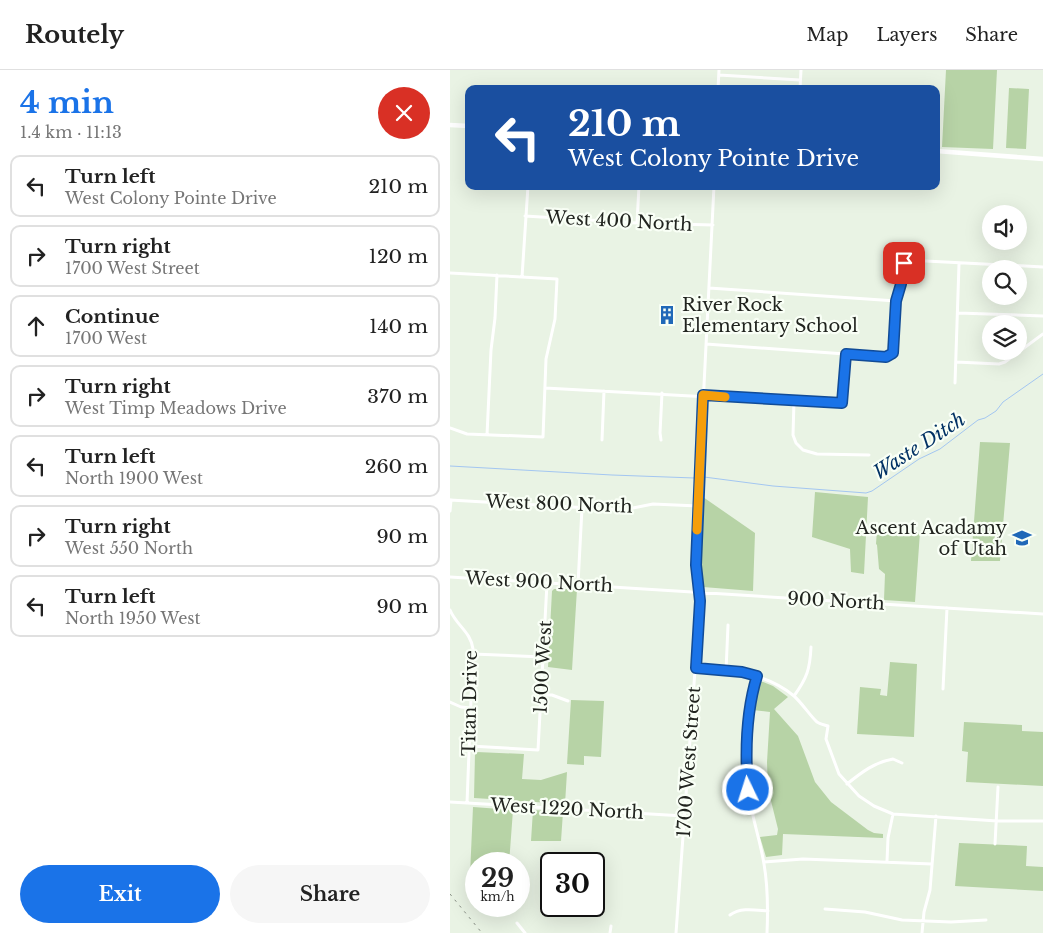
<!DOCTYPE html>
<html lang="en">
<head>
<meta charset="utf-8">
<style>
	body { margin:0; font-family:"Libre Baskerville",serif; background:#f6f6f6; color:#222; height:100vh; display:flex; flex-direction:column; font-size:19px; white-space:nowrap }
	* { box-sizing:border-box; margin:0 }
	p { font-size:16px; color:#767676 }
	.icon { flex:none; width:28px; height:28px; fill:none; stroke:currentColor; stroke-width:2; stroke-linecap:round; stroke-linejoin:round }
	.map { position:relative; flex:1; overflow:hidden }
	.drawer { display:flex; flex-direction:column; background:#fff; width:450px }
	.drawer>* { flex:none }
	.banner { position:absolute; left:15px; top:15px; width:475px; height:105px; border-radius:10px; box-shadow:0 5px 20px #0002; background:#1a4fa0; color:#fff; overflow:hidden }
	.controls { position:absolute; left:532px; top:135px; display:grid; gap:10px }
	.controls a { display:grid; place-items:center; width:45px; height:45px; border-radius:50%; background:#fff; box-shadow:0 5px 20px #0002; font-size:25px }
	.speed { position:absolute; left:15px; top:782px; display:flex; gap:10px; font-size:25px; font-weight:700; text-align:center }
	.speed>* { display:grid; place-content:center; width:65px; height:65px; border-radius:50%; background:#fff; box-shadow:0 5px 20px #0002; line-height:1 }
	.speed small { font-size:12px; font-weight:400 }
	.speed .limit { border:2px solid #111; border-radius:8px; background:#fff; color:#111 }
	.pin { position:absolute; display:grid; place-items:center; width:42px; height:42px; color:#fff; margin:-21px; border-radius:10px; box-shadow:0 2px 8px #0006 }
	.me { position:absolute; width:55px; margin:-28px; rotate:356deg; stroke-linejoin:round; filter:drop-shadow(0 0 4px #0008) }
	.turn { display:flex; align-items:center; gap:18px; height:105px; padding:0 20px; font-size:22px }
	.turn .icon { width:65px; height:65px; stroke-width:2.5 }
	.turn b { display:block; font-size:35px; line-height:42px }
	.round { display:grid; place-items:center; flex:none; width:52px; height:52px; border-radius:26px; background:#f6f6f6 }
	.summary { display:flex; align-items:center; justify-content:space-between; height:85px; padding:0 20px }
	h1 { font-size:30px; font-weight:700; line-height:38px; color:#1a73e8 }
	.action { display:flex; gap:10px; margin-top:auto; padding:10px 20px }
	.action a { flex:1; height:58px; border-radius:30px; background:#1a73e8; color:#fff; font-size:20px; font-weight:700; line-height:58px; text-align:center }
	.action a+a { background:#f6f6f6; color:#222 }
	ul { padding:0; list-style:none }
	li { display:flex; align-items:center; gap:15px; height:62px; margin:0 10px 8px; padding:0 10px; border:2px solid #e0e0e0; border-radius:10px }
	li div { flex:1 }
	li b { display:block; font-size:19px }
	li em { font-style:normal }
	header { display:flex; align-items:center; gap:30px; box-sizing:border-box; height:70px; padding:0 25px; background:#fff; border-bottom:1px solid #e0e0e0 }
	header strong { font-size:24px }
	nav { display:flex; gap:28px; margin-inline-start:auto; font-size:18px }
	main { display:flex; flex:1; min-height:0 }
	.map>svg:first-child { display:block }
</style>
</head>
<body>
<header>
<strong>Routely</strong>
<nav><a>Map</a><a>Layers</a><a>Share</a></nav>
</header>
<main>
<section class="drawer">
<div class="summary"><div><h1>4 min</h1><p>1.4 km · 11:13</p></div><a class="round" style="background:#d93025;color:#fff"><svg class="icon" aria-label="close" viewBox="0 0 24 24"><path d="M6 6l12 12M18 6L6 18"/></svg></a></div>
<ul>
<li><svg class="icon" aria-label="left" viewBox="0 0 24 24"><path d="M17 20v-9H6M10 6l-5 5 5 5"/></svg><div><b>Turn left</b><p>West Colony Pointe Drive</p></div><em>210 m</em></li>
<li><svg class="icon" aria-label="right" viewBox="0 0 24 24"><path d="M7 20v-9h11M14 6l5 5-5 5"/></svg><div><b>Turn right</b><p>1700 West Street</p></div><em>120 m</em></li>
<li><svg class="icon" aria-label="ahead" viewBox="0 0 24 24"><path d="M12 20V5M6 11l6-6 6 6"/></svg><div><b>Continue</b><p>1700 West</p></div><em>140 m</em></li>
<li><svg class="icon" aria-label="right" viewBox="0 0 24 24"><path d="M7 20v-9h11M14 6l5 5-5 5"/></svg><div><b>Turn right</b><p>West Timp Meadows Drive</p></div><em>370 m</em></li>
<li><svg class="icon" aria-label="left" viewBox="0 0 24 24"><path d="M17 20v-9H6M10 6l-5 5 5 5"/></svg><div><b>Turn left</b><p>North 1900 West</p></div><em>260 m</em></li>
<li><svg class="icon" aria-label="right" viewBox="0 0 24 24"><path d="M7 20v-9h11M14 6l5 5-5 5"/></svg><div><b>Turn right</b><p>West 550 North</p></div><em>90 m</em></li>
<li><svg class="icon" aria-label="left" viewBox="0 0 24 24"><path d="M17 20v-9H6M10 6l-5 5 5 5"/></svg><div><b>Turn left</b><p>North 1950 West</p></div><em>90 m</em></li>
</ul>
<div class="action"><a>Exit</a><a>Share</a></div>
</section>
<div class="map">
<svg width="593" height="863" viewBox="0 0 593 863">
	<rect width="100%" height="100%" fill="#e9f3e4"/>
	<path fill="#b7d3a6" d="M496,0H547L543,79L492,77Z
		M559,18L579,19L576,79L556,78Z
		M530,372L560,373L550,491H521Z
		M365,422L418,427L414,504L401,502L400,479L362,467Z
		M253,427L305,463L303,521L253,517L249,487Z
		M427,460L470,462L465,532L434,530L435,504L429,499L427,475L426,474Z
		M104,519H127L122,600L98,597L102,521Z
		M440,592L467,594L464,667L407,664L410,617L431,619L430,625L437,626Z
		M308,610L323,616L338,627L324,639L348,666L365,712L381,732L418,760L424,763L433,764V768L333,764L332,785L316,787L310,767L327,765L328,759L318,719L317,692L320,642L302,640Z
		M121,630L154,631L151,687L134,686V695L117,694Z
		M514,652L572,655V661L593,662V716L516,712L518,682L512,681Z
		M27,682L74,684L72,709L91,710L117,702L115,734L24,728L25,684Z
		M23,737L63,740L59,794H26V805H20Z
		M83,740L113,742L111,771H81Z
		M509,773L577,776L576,796L593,797V821L505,816Z"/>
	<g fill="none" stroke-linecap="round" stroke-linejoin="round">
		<path stroke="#a3c6f1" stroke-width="1" d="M0,396L162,405L244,408
			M254,407L323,416L416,423L422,421L469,389L490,379L528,350L535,348L546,341L553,332L593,304"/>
		<path stroke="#fff" stroke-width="3" d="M269,5L350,10
			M268,19L269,0
			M350,19L351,0
			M75,146L187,153L263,155
			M187,153L189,116
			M0,203L107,209L105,249L96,289L93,367L17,364L0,358
			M72,207L78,116
			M259,218L446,231
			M508,243L593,246
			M256,274L437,287L443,283L446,231L451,214L454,193L456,190L593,197
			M506,292L549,294L555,292L593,264
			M505,313L509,194
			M95,318L390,334L392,333L393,330L396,284
			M344,331L343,365L346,373L353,380L367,384L419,385
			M37,365L41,280L45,248L47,205
			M152,370L154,321
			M211,370L210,363L212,323
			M0,430L173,440L203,434L248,436
			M0,441L1,430
			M0,507L593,544
			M128,514L132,438
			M0,540C6,555 21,562 23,579L17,733
			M23,584L93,587
			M246,598C282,601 315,602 344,626C352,633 361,647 367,652C370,654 375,655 378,656L376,669L389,704L409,726L424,736L443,744L547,751H593
			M276,601L278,555
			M307,606C297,642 294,682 298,719C301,745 310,769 314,794C318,817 318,840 317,863
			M493,619L497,538
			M91,625H102L118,631
			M344,626C357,608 360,599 361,577
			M0,632L11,637L21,638
			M20,676L88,680L97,513
			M397,714C412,702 425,692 443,689L452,693
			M0,732L234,746
			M545,774L548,717
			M437,791L438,768L443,744
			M314,792L353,789L482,794
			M375,839L415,842L452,850L501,852L536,850
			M280,845C291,837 305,840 318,841
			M67,853L75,863
			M160,863L161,856
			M226,863L250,531L245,495L264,116
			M472,863L474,842L480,820L486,746"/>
		<path stroke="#fff" stroke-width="4.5" d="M0,55L19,56
			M486,81L593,89"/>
		<path stroke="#888f85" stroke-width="1" stroke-dasharray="2.5 5" stroke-linecap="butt" d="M0,824L32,863"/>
	</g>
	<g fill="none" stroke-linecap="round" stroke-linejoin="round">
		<g stroke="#114b97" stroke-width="12">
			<path id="route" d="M298,720C295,682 296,642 307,606L292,602L246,598L250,531L246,495L253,325L392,333L396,284L436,287L443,283L446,231L451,214L454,193"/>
		</g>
		<use href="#route" stroke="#1a73e8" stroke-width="9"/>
		<path stroke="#f59e0b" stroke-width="9" d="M247,460L253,325L275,327"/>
	</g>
	<defs>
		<g id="building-bare" transform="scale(1.5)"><path d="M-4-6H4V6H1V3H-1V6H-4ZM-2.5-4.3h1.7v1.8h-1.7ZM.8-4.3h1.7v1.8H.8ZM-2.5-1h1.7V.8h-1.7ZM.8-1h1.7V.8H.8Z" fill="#2068b8" stroke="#f9fff6" stroke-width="2.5" paint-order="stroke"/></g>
		<g id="school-bare" transform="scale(1.5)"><path d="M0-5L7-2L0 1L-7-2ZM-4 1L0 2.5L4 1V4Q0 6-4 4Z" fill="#2068b8" stroke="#f9fff6" stroke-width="2.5" paint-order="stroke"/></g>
	</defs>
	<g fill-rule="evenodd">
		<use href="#building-bare" x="217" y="245"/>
		<use href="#school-bare" x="572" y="468"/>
	</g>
	<g text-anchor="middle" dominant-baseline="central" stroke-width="4.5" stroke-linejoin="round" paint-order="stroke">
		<g font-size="18" fill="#21241f" stroke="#f9fff6">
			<text transform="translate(169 151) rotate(3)">West 400 North</text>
			<text transform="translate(109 434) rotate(2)">West 800 North</text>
			<text transform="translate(89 512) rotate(3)">West 900 North</text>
			<text transform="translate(386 531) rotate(3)">900 North</text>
			<text transform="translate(93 597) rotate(-87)">1500 West</text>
			<text transform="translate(20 633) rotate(-89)">Titan Drive</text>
			<text transform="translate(239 692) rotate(-86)">1700 West Street</text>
			<text transform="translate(117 739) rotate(3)">West 1220 North</text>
		</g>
		<g font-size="18" fill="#21241f" stroke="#f9fff6" text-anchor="start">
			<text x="232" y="235">River Rock<tspan x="232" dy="21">Elementary School</tspan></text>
			<text x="557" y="458" text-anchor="end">Ascent Acadamy<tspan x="557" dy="21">of Utah</tspan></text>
		</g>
		<g font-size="19" font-style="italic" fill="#013164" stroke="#f9fff6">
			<text transform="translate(469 376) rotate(-33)">Waste Ditch</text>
		</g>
	</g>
</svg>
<div class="controls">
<a><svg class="icon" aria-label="sound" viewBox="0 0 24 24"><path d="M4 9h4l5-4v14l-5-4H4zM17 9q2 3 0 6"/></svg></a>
<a><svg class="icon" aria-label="search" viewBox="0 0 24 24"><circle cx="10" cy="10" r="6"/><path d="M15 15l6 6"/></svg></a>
<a><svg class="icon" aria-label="layers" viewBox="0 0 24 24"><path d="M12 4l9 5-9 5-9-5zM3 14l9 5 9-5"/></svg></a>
</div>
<div class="speed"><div>29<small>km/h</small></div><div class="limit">30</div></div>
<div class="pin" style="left:454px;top:193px;background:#d93025"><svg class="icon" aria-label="arrive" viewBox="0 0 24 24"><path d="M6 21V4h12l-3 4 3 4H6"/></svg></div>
<svg class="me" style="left:298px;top:720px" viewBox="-20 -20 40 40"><circle r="17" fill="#1a73e8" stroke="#fff" stroke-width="3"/><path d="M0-11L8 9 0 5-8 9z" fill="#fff"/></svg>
<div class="banner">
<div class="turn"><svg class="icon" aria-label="left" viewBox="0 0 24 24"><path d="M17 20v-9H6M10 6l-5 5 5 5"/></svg><div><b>210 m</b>West Colony Pointe Drive</div></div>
</div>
</div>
</main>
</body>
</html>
